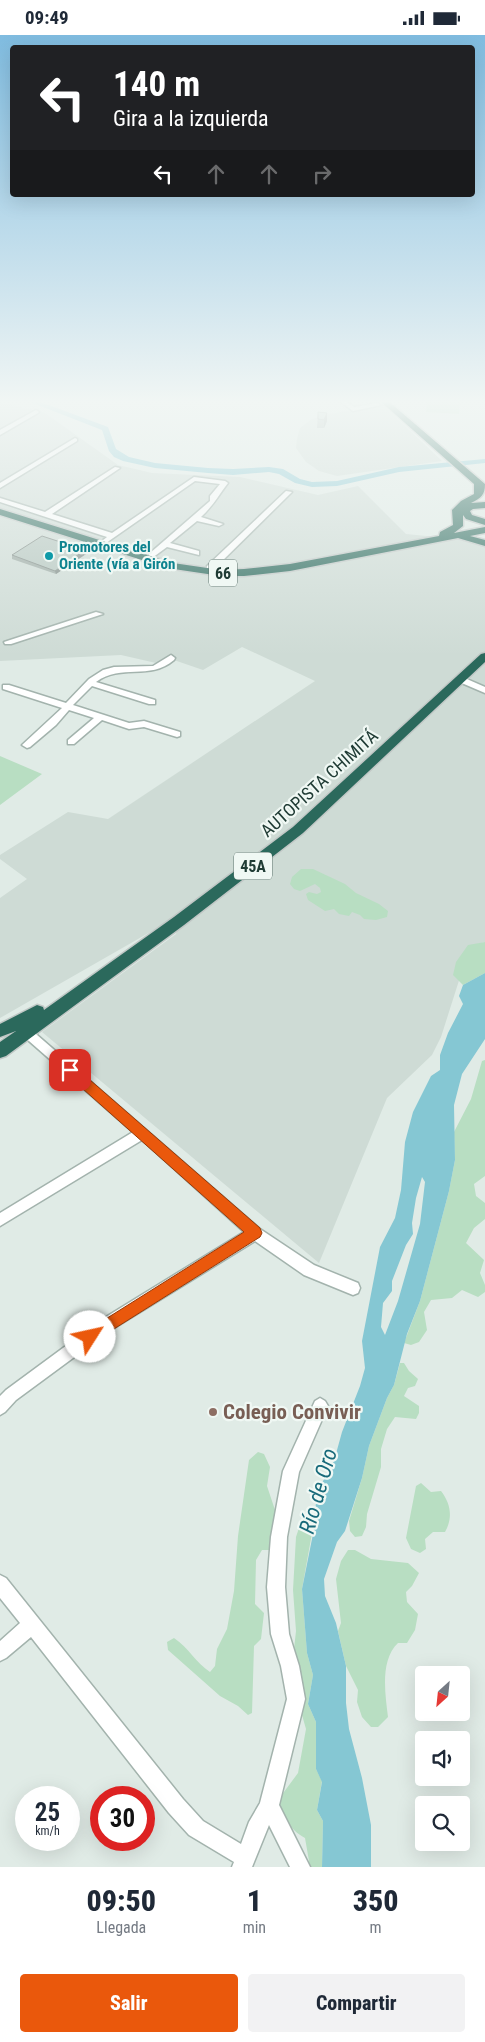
<!DOCTYPE html>
<html lang="es">
<head>
<meta charset="utf-8">
<style>
	body { margin:0; font-family:"Roboto Condensed",sans-serif; background:#f2f2f3; color:#1f2937; height:100vh; display:flex; flex-direction:column; font-size:19px; white-space:nowrap }
	* { box-sizing:border-box; margin:0 }
	p { font-size:16px; color:#747a83 }
	.icon { flex:none; width:28px; height:28px; fill:none; stroke:currentColor; stroke-width:2; stroke-linecap:round; stroke-linejoin:round }
	.map { position:relative; height:1832px; overflow:hidden }
	.side { display:flex; flex-direction:column; background:#fff; flex:1 }
	.side>* { flex:none }
	.hud { position:absolute; left:10px; top:10px; width:465px; height:152px; border-radius:5px; box-shadow:0 5px 20px #0002; background:#202124; color:#fff; overflow:hidden }
	.needle { width:32px; rotate:207deg }
	.tools { position:absolute; left:415px; top:1631px; display:grid; gap:10px }
	.tools a { display:grid; place-items:center; width:55px; height:55px; border-radius:5px; background:#fff; box-shadow:0 5px 20px #0002; font-size:25px }
	.speed { position:absolute; left:15px; top:1751px; display:flex; gap:10px; font-size:25px; font-weight:700; text-align:center }
	.speed>* { display:grid; place-content:center; width:65px; height:65px; border-radius:50%; background:#fff; box-shadow:0 5px 20px #0002; line-height:1 }
	.speed small { font-size:12px; font-weight:400 }
	.speed .limit { border:8px solid #d22; background:#fff; color:#111 }
	.pin { position:absolute; display:grid; place-items:center; width:42px; height:42px; color:#fff; margin:-21px; border-radius:10px; box-shadow:0 2px 8px #0006 }
	.me { position:absolute; width:55px; margin:-28px; rotate:55deg; stroke-linejoin:round; filter:drop-shadow(0 0 4px #0008) }
	.turn { display:flex; align-items:center; gap:18px; height:105px; padding:0 20px; font-size:22px }
	.turn .icon { width:65px; height:65px; stroke-width:2.5 }
	.turn b { display:block; font-size:35px; line-height:42px }
	.lanes { display:flex; align-items:center; height:48px; padding:0 20px; background:#0003; justify-content:center; gap:25px; direction:ltr }
	.lanes .off { opacity:.35 }
	.eta { display:flex; justify-content:space-evenly; align-items:center; height:85px; text-align:center }
	.eta b { font-size:30px; font-weight:800; line-height:35px }
	.cta { display:flex; gap:10px; margin-top:auto; padding:10px 20px }
	.cta a { flex:1; height:58px; border-radius:5px; background:#ea580c; color:#fff; font-size:20px; font-weight:800; line-height:58px; text-align:center }
	.cta a+a { background:#f2f2f3; color:#1f2937 }
	.status { display:flex; justify-content:space-between; align-items:center; height:35px; padding:0 25px; background:#fff; direction:ltr }
	.status svg { height:14px; fill:currentColor }
	.map>svg:first-child { display:block }
</style>
</head>
<body>
<div class="status"><b>09:49</b><svg viewBox="0 0 49 12"><path d="M0 12V9h3v3zM5 12V6h3v6zM10 12V3h3v9zM15 12V0h3v12zM26 1h20v11H26zM47 4h2v5h-2z"/></svg></div>
<div class="map">
<svg width="485" height="1832" viewBox="0 0 485 1832">
	<rect width="100%" height="100%" fill="#e0ebe6"/>
	<path fill="#cedbd5" d="M0,367L45,378L118,430L152,438L240,442L318,460L358,451L406,499L468,505L485,511V907L470,911L441,1002L432,1020L387,1063L319,1228L42,997L176,899L179,886L173,884L0,983V863L27,844L0,824V820L68,777L108,784L315,646L242,612L203,635L171,624L156,628L121,620L0,626Z
		M383,370L442,426L337,441L319,436L306,427L296,413L297,404L300,393L312,384L329,379Z"/>
	<path fill="#b8dec2" d="M427,365H460L459,379L426,377Z
		M0,721L42,739L0,770Z
		M301,834H313L345,849L356,858L379,869L388,876L387,882L376,885L364,884L360,880L352,877L349,881L339,879L334,874L325,876L308,865L306,859L309,857L317,859L321,857L320,853L315,849L300,856L294,854L290,849L292,842Z
		M485,907V938L463,950L453,940L456,927L468,910Z
		M485,1025V1141L474,1149L476,1161L485,1168V1184L474,1193L466,1208L484,1225L480,1238L485,1250V1257L478,1262L462,1255L452,1263L431,1265L424,1277L427,1295L419,1307L411,1310L404,1308L420,1266L449,1156L455,1125L454,1097L471,1064L482,1026Z
		M400,1328H404L409,1336L418,1344L415,1351L408,1353L404,1361L419,1371V1378L416,1384L395,1382L387,1394L381,1414V1432L367,1479L366,1492L362,1501L355,1502L350,1496L349,1486L362,1443L369,1411L387,1363L394,1350Z
		M258,1417L264,1419L270,1432L267,1451L275,1475L278,1501L273,1515H262L256,1525L255,1569L264,1578L261,1604L254,1611L252,1678L248,1680L238,1671L220,1661L168,1615L167,1607L174,1603C189,1613 196,1628 210,1637L215,1631L217,1614L227,1594L234,1556L238,1501L249,1425Z
		M421,1448L431,1457L441,1456C451,1469 453,1483 445,1497H433L425,1504L426,1514L420,1518L411,1514L406,1503L416,1451Z
		M307,1481L314,1487L302,1554L307,1618L313,1640L308,1669L316,1687V1734L322,1746L317,1775L323,1786L322,1832H308L309,1826L305,1803C289,1794 284,1783 278,1765L298,1738L306,1694L302,1680L301,1651L294,1614L296,1596L293,1555L296,1502L302,1484Z
		M348,1515H355L371,1524L408,1528L419,1538L412,1551L406,1557L407,1567L418,1579L415,1595L407,1608H398C380,1625 385,1658 388,1682L378,1692H371L362,1682L357,1667L358,1655L346,1631L338,1596L341,1588L336,1544L341,1526Z"/>
	<path fill="#85c7d3" fill-rule="evenodd" d="M485,938V1004L462,1039L454,1070L455,1125L449,1156L420,1266L407,1299L394,1350L387,1363L369,1411L362,1443L345,1496L337,1507L324,1544L325,1561L336,1588L346,1631V1668L349,1694L362,1743L371,1790V1832H322L323,1786L317,1775L322,1747L316,1734V1687L308,1669L313,1640L307,1618L302,1554L313,1499L317,1457L334,1426L342,1397L360,1351L365,1333L362,1306L380,1212L395,1183L401,1155L405,1107L413,1077L431,1041L440,1035V1020L448,998L463,969L459,961L463,950ZM422,1142L425,1147L420,1189L398,1266L385,1300L381,1292L383,1268L392,1256V1246L406,1210L413,1199L412,1188L416,1163Z"/>
	<g fill="none" stroke-linecap="round" stroke-linejoin="round">
		<path fill="#85c7d3" fill-rule="evenodd" d="M25,365H35L108,392L116,414L129,422L155,428L208,433L233,434L269,432L283,434L300,444L312,447L337,446L399,432L485,424V428L399,437L337,451L312,452L295,448L279,439L269,437L233,440L208,438L155,433L123,426L114,422L109,416L102,395Z"/>
		<g stroke="#a3b3ad" stroke-width="3">
			<path id="minor" d="M338,365H344L354,372L378,368L381,370L353,376Z
				M36,375L39,377L38,378L0,400V395Z
				M75,403L77,404V406L0,453V448Z
				M115,432L120,433L52,479L112,498L194,442L225,446L228,448C218,461 213,471 201,482L223,489L219,491L197,486L170,508L199,516V520L167,512L152,523H149V519L210,466V461L220,449L195,446L106,508L102,506L107,502L0,467V463L45,477Z
				M286,456L292,457L213,535H207V531Z
				M96,577L103,579L11,609H5L4,607Z
				M171,620L175,623L174,625C149,646 122,628 96,647L155,665V669H149L92,651L73,670L129,688L144,686L180,697V701L177,702L144,692L129,694L102,685L74,709H68V705L94,683L69,675L56,690L30,712L27,713L22,710L62,673L3,654V650H9L66,668L89,644L103,635L114,632L153,631Z
				M460,641L485,652V658L457,646L456,644Z
				M25,991L29,993L260,1194L314,1230L358,1248L360,1253L358,1258L353,1260L304,1240L255,1206L111,1295L16,1365L5,1377L0,1380V1361L6,1355L101,1285L244,1197L142,1105L0,1191V1178L133,1097L21,999L19,996L21,993Z
				M320,1363L325,1366L328,1371L299,1437L287,1502L285,1552L289,1599L299,1631L305,1664L279,1770L310,1832H290L269,1790L252,1832H232L234,1827L189,1800L169,1778L31,1602L6,1623L0,1626V1606L20,1588L0,1563V1540L6,1543L183,1764L203,1786L241,1809L249,1787L260,1768L287,1664L281,1631L271,1599L267,1552L271,1502L283,1436L315,1366Z"/>
		</g>
		<g stroke="#c1c8c6" stroke-width="3">
			<path id="highway" d="M379,365H387L485,449C485,460 481,463 471,468L485,467V473L473,474L470,476L472,480L485,484V490L466,484L463,480V491L454,498L485,492V498L470,501L485,505V511L458,503L290,536L244,541H221L167,533L0,480V474L173,528L221,535L244,534L290,529L439,501L440,497L453,490L452,475L461,466L474,459V449Z
				M485,618V627L303,798L184,890L6,1021L0,1023V1007L16,996L0,1002V989L37,970L43,972L44,975L174,882L293,792L481,619Z"/>
		</g>
		<use href="#minor" fill="#fff" fill-rule="evenodd"/>
		<use href="#highway" fill="#2b695c" fill-rule="evenodd"/>
	</g>
	<path fill="#9caaa4" d="M318,377L327,378V386L324,393H317Z
		M86,519L56,539L12,524V520Z"/>
	<path fill="#7f8b86" d="M327,378V386L324,393V385Z
		M85,515L86,519L56,539L55,536Z"/>
	<path fill="#b5c6bf" stroke="#7f8b86" d="M318,377L327,378L324,385L318,384Z
		M42,501L85,515L55,536L12,520Z"/>
	<linearGradient id="sky" x2="0" y2="1"><stop stop-color="#80bce0"/><stop offset="0.59" stop-color="#f1f6f4"/><stop offset="1" stop-color="#f1f6f4" stop-opacity="0"/></linearGradient>
	<rect width="485" height="621" fill="url(#sky)"/>
	<path fill="#ea580c" stroke="#983908" d="M70,1030L74,1031L260,1193L262,1198L260,1202L90,1309L85,1307L83,1302L85,1297L244,1197L65,1038L63,1035L65,1031Z"/>
	<circle fill="#0f9aa8" stroke="#f0f8f4" stroke-width="2" cx="49" cy="521" r="5"/>
	<circle fill="#8d6e63" stroke="#f0f8f4" stroke-width="2" cx="213" cy="1377" r="5"/>
	<g text-anchor="middle" dominant-baseline="central" stroke-width="4.5" stroke-linejoin="round" paint-order="stroke">
		<g font-size="15" font-weight="bold" fill="#0d838f" stroke="#f0f8f4" text-anchor="start">
			<text x="59" y="512">Promotores del<tspan x="59" dy="17">Oriente (vía a Girón</tspan></text>
		</g>
		<g fill="#f0f8f4" stroke="#5e746e" stroke-width="1">
			<rect x="209" y="524.5" width="28" height="27" rx="4"/>
			<rect x="234" y="817.5" width="38" height="27" rx="4"/>
		</g>
		<g font-size="16" font-weight="bold" fill="#203c35">
			<text x="223" y="538">66</text>
			<text x="253" y="831">45A</text>
		</g>
		<g font-size="18" fill="#203c35" stroke="#f0f8f4">
			<text transform="translate(319 748) rotate(-42)">AUTOPISTA CHIMITÁ</text>
		</g>
		<g font-size="21" font-weight="bold" fill="#785e54" stroke="#f0f8f4" text-anchor="start">
			<text x="223" y="1377">Colegio Convivir</text>
		</g>
		<g font-size="22" font-style="italic" fill="#186a7a" stroke="#f0f8f4">
			<text transform="translate(318 1456) rotate(-74)">Río de Oro</text>
		</g>
	</g>
</svg>
<div class="tools">
<a><svg class="needle" viewBox="-14 -14 28 28"><path d="M0-13l5 13h-10z" fill="#e53935"/><path d="M0 13l5-13h-10z" fill="#747a83"/></svg></a>
<a><svg class="icon" aria-label="sound" viewBox="0 0 24 24"><path d="M4 9h4l5-4v14l-5-4H4zM17 9q2 3 0 6"/></svg></a>
<a><svg class="icon" aria-label="search" viewBox="0 0 24 24"><circle cx="10" cy="10" r="6"/><path d="M15 15l6 6"/></svg></a>
</div>
<div class="speed"><div>25<small>km/h</small></div><div class="limit">30</div></div>
<div class="pin" style="left:70px;top:1035px;background:#d93025"><svg class="icon" aria-label="arrive" viewBox="0 0 24 24"><path d="M6 21V4h12l-3 4 3 4H6"/></svg></div>
<svg class="me" style="left:90px;top:1302px" viewBox="-20 -20 40 40"><circle r="19" fill="#fff"/><path d="M0-13L10 11 0 6-10 11z" fill="#ea580c"/></svg>
<div class="hud">
<div class="turn"><svg class="icon" aria-label="left" viewBox="0 0 24 24"><path d="M17 20v-9H6M10 6l-5 5 5 5"/></svg><div><b>140 m</b>Gira a la izquierda</div></div>
<div class="lanes"><svg class="icon" aria-label="left" viewBox="0 0 24 24"><path d="M17 20v-9H6M10 6l-5 5 5 5"/></svg><svg class="icon off" aria-label="ahead" viewBox="0 0 24 24"><path d="M12 20V5M6 11l6-6 6 6"/></svg><svg class="icon off" aria-label="ahead" viewBox="0 0 24 24"><path d="M12 20V5M6 11l6-6 6 6"/></svg><svg class="icon off" aria-label="right" viewBox="0 0 24 24"><path d="M7 20v-9h11M14 6l5 5-5 5"/></svg></div>
</div>
</div>
<section class="side">
<div class="eta">
<div><b>09:50</b><p>Llegada</p></div>
<div><b>1</b><p>min</p></div>
<div><b>350</b><p>m</p></div>
</div>
<div class="cta"><a>Salir</a><a>Compartir</a></div>
</section>
</body>
</html>
